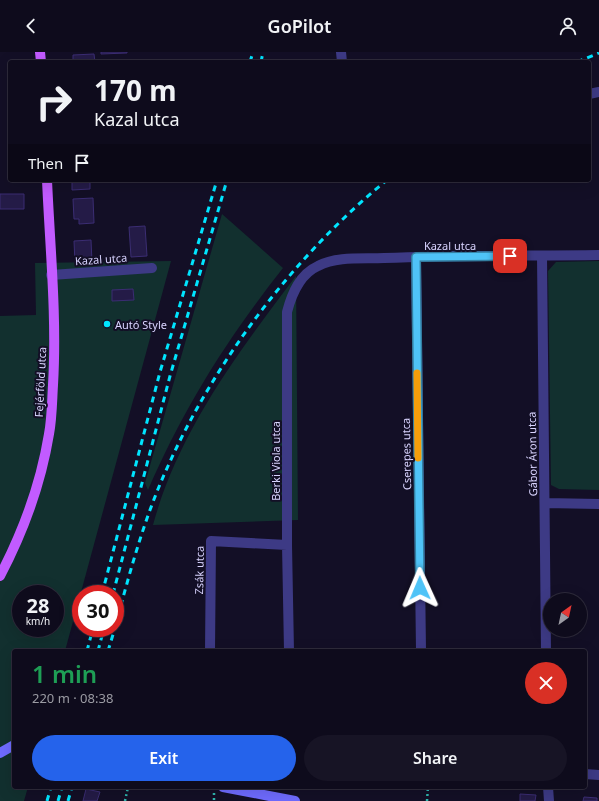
<!DOCTYPE html>
<html lang="en">
<head>
<meta charset="utf-8">
<style>
	body { margin:0; font-family:"Noto Sans",sans-serif; background:#171425; color:#f1f3f6; height:100vh; display:flex; flex-direction:column; font-size:15px; white-space:nowrap }
	* { box-sizing:border-box; margin:0 }
	p { font-size:13px; color:#9b9ba3 }
	.icon { flex:none; width:22px; height:22px; fill:none; stroke:currentColor; stroke-width:2; stroke-linecap:round; stroke-linejoin:round }
	.map { position:relative; flex:1; overflow:hidden }
	.drawer { position:absolute; left:12px; top:597px; width:575px; height:140px; display:flex; flex-direction:column; background:#0e0b1c; border-radius:4px; box-shadow:0 4px 16px #0002,0 0 0 1px #2e2b3b }
	.drawer>* { flex:none }
	.hud { position:absolute; left:8px; top:8px; width:583px; height:122px; border-radius:4px; box-shadow:0 4px 16px #0002,0 0 0 1px #2e2b3b; background:#0e0b1c; color:#f1f3f6; overflow:hidden }
	.needle { width:26px; rotate:33deg }
	.fabs { position:absolute; left:543px; top:541px; display:grid; gap:8px }
	.fabs a { display:grid; place-items:center; width:44px; height:44px; border-radius:50%; background:#0e0b1c; box-shadow:0 4px 16px #0002,0 0 0 1px #2e2b3b; font-size:20px }
	.speed { position:absolute; left:12px; top:533px; display:flex; gap:8px; font-size:20px; font-weight:700; text-align:center }
	.speed>* { display:grid; place-content:center; width:52px; height:52px; border-radius:50%; background:#0e0b1c; box-shadow:0 4px 16px #0002,0 0 0 1px #2e2b3b; line-height:1 }
	.speed small { font-size:10px; font-weight:400 }
	.speed .limit { border:6px solid #d22; background:#fff; color:#111 }
	.pin { position:absolute; display:grid; place-items:center; width:34px; height:34px; color:#fff; margin:-17px; border-radius:8px; box-shadow:0 2px 6px #0006 }
	.me { position:absolute; width:44px; margin:-22px; rotate:359deg; stroke-linejoin:round; filter:drop-shadow(0 0 3px #0008) }
	.turn { display:flex; align-items:center; gap:14px; height:84px; padding:0 20px; font-size:18px }
	.turn .icon { width:52px; height:52px; stroke-width:2.5 }
	.turn b { display:block; font-size:28px; line-height:34px }
	.then { display:flex; align-items:center; height:38px; padding:0 20px; background:#0003; gap:8px; font-size:15px }
	.round { display:grid; place-items:center; flex:none; width:42px; height:42px; border-radius:21px; background:#171425 }
	.overview { display:flex; align-items:center; justify-content:space-between; height:68px; padding:0 20px }
	h1 { font-size:24px; font-weight:600; line-height:30px; color:#1e9e55 }
	.cta { display:flex; gap:8px; margin-top:auto; padding:8px 20px }
	.cta a { flex:1; height:46px; border-radius:24px; background:#2563eb; color:#fff; font-size:16px; font-weight:600; line-height:46px; text-align:center }
	.cta a+a { background:#171425; color:#f1f3f6 }
	header { display:flex; justify-content:space-between; align-items:center; height:52px; padding:0 20px; background:#0e0b1c; font-size:18px; font-weight:600 }
	.map>svg:first-child { display:block }
</style>
</head>
<body>
<header><svg class="icon" aria-label="back" viewBox="0 0 24 24"><path d="M15 5l-7 7 7 7"/></svg>GoPilot<svg class="icon" aria-label="person" viewBox="0 0 24 24"><circle cx="12" cy="8" r="4"/><path d="M4 21q1-7 8-7t8 7"/></svg></header>
<div class="map">
<svg width="599" height="749" viewBox="0 0 599 749">
	<rect width="100%" height="100%" fill="#130f26"/>
	<path fill="#12302f" fill-rule="evenodd" d="M222,162L283,216C227,287 184,355 148,438L145,431Z
		M171,209L65,599H14V735H28L24,749H0V264L36,263L35,211ZM21,542H55V576H21Z
		M599,209V438L559,437L551,433L548,219L556,210Z
		M296,224L298,468L153,473C178,380 239,299 296,224Z"/>
	<path fill="#241b47" stroke="#3b2d73" d="M101,0H127V1L101,2Z
		M94,2L95,10H73V3Z
		M72,128H90V137L72,138Z
		M0,142H24V157H0Z
		M93,146L94,171L79,172V167H74L73,147Z
		M145,174L147,204L131,205L129,175Z
		M91,188L92,210L75,211L74,189Z
		M133,237L134,248L112,249V238Z
		M86,737L100,740L97,749H83Z
		M520,742L536,743L535,749H520Z
		M584,745L597,746V749H583Z"/>
	<g fill="none" stroke-linecap="round" stroke-linejoin="round">
		<path stroke="#2fb8b0" stroke-width="2.5" stroke-dasharray="2 3" stroke-linecap="butt" d="M214,741V749
			M125,749L128,735
			M427,749L428,735"/>
		<path stroke="#3d3a85" stroke-width="10" d="M341,0L342,10
			M589,42L599,40
			M542,204L546,599
			M416,205L421,599
			M51,223L152,216
			M545,451L599,452
			M210,599L211,489L287,493
			M289,599L287,493V260C292,241 300,222 318,214C337,204 363,207 384,206C456,203 527,204 599,203
			M585,722L599,723
			M548,735L549,749"/>
		<path stroke="#6f6bff" stroke-width="10" d="M0,701L14,693
			M223,735L295,749"/>
		<path stroke="#c25bff" stroke-width="10" d="M40,0L41,10
			M0,524C23,480 41,431 49,382C52,366 52,349 53,333C57,265 50,196 47,128"/>
		<path stroke="#00e5ff" stroke-width="3" stroke-dasharray="6 5" stroke-linecap="butt" d="M250,10L253,0
			M261,10L263,0
			M577,10L599,1
			M102,542L160,320L217,128
			M113,542L170,324L227,128
			M115,575C130,520 144,466 168,414C216,307 296,202 387,128
			M87,599L93,576
			M98,599L104,576
			M108,599L115,576
			M47,749L51,735
			M58,749L62,735
			M68,749L72,735"/>
	</g>
	<g fill="none" stroke-linecap="round" stroke-linejoin="round">
		<g stroke="#337fa1" stroke-width="10">
			<path id="route" d="M420,536L416,205L510,204"/>
		</g>
		<use href="#route" stroke="#4fc3f7" stroke-width="7"/>
		<path stroke="#f59e0b" stroke-width="7" d="M417,321L418,406"/>
	</g>
	<circle fill="#00e5ff" stroke="#130f26" stroke-width="1.5" cx="107" cy="272" r="4"/>
	<g text-anchor="middle" dominant-baseline="central" stroke-width="4" stroke-linejoin="round" paint-order="stroke">
		<g font-size="11" fill="#d9d4ff" stroke="#130f26">
			<text x="450" y="193">Kazal utca</text>
			<text transform="translate(101 207) rotate(-4)">Kazal utca</text>
			<text transform="translate(40 330) rotate(-87)">Fejérföld utca</text>
			<text transform="translate(406 402) rotate(-91)">Cserepes utca</text>
			<text transform="translate(532 402) rotate(-91)">Gábor Áron utca</text>
			<text transform="translate(275 409) rotate(-90)">Berki Viola utca</text>
			<text transform="translate(199 518) rotate(-89)">Zsák utca</text>
		</g>
		<g font-size="11" fill="#d9d4ff" stroke="#130f26" text-anchor="start">
			<text x="115" y="272">Autó Style</text>
		</g>
	</g>
</svg>
<div class="fabs">
<a><svg class="needle" viewBox="-14 -14 28 28"><path d="M0-13l5 13h-10z" fill="#e53935"/><path d="M0 13l5-13h-10z" fill="#9b9ba3"/></svg></a>
</div>
<div class="speed"><div>28<small>km/h</small></div><div class="limit">30</div></div>
<div class="pin" style="left:510px;top:204px;background:#d93025"><svg class="icon" aria-label="arrive" viewBox="0 0 24 24"><path d="M6 21V4h12l-3 4 3 4H6"/></svg></div>
<svg class="me" style="left:420px;top:536px" viewBox="-20 -20 40 40"><path d="M0-17L14 15 0 8-14 15z" fill="#4fc3f7" stroke="#fff" stroke-width="4"/></svg>
<div class="hud">
<div class="turn"><svg class="icon" aria-label="right" viewBox="0 0 24 24"><path d="M7 20v-9h11M14 6l5 5-5 5"/></svg><div><b>170 m</b>Kazal utca</div></div>
<div class="then">Then<svg class="icon" aria-label="arrive" viewBox="0 0 24 24"><path d="M6 21V4h12l-3 4 3 4H6"/></svg></div>
</div>
<section class="drawer">
<div class="overview"><div><h1>1 min</h1><p>220 m · 08:38</p></div><a class="round" style="background:#d93025;color:#fff"><svg class="icon" aria-label="close" viewBox="0 0 24 24"><path d="M6 6l12 12M18 6L6 18"/></svg></a></div>
<div class="cta"><a>Exit</a><a>Share</a></div>
</section>
</div>
</body>
</html>
